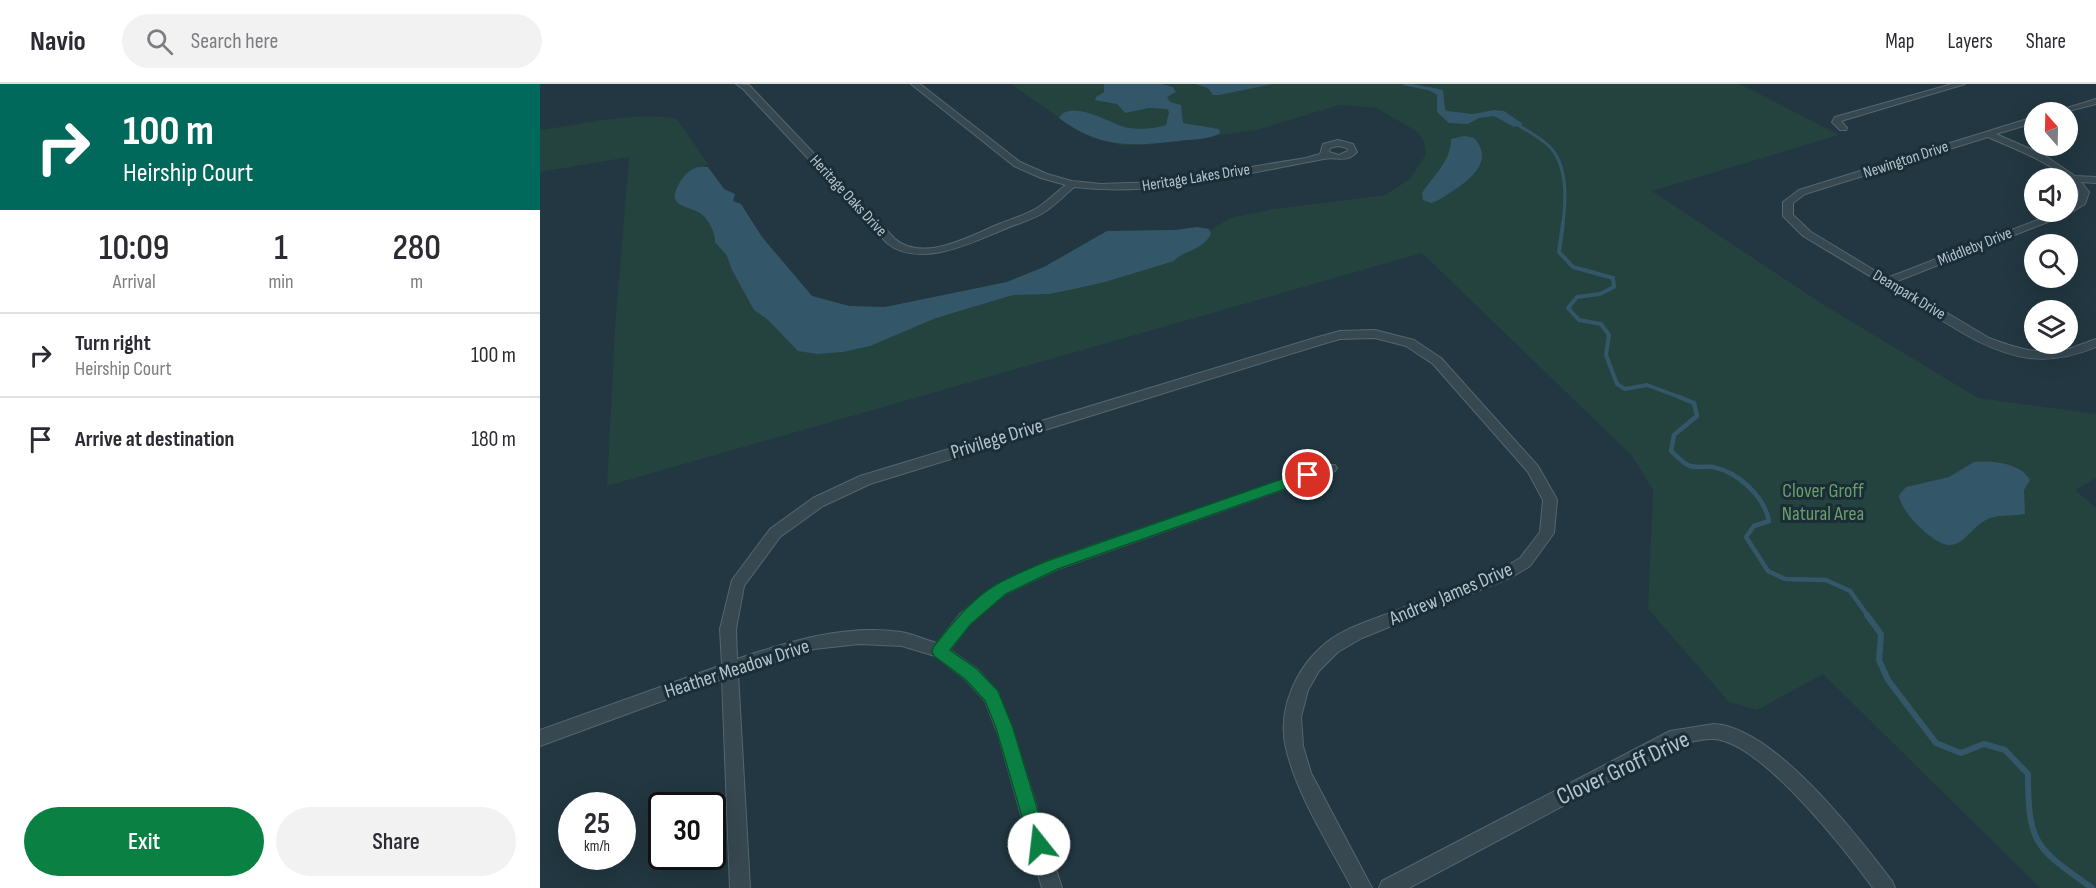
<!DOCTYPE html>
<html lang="en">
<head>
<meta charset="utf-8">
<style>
	body { margin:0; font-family:"Sofia Sans Condensed",sans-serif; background:#f2f2f3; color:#2b2b33; height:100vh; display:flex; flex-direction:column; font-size:22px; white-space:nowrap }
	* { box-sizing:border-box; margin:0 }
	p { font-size:20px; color:#7c7c81 }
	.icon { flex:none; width:33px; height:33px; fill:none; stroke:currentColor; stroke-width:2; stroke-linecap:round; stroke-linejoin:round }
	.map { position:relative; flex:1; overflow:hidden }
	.sheet { display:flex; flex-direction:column; background:#fff; width:540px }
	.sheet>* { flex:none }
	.top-card { background:#00695c; color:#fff; overflow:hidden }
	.needle { width:39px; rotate:340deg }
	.fabs { position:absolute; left:1484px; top:18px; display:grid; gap:12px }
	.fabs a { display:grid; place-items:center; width:54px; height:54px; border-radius:50%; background:#fff; box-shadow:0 6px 24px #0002; font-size:30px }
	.speed { position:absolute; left:18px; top:708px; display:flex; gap:12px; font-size:30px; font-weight:700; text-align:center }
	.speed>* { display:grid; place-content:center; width:78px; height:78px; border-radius:50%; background:#fff; box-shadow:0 6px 24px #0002; line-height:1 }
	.speed small { font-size:15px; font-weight:400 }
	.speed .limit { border:3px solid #111; border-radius:9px; background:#fff; color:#111 }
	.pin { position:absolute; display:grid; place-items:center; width:51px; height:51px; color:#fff; margin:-26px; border:3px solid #fff; border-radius:50%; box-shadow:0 2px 6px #0007 }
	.me { position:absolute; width:66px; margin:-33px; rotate:344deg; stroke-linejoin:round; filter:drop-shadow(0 0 4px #0008) }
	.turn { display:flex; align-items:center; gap:21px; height:126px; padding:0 24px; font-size:27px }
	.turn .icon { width:78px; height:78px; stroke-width:2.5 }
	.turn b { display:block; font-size:42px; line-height:51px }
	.eta { display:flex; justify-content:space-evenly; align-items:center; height:102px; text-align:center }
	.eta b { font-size:36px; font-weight:600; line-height:42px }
	.cta { display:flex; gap:12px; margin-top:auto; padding:12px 24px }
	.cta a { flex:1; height:69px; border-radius:36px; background:#0b8043; color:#fff; font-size:24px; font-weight:600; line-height:69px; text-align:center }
	.cta a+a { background:#f2f2f3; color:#2b2b33 }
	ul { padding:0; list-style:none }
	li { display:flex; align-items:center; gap:18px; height:84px; padding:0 24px; border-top:2px solid #e1e1e2 }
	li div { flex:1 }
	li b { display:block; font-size:22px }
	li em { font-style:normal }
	header { display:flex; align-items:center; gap:36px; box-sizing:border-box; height:84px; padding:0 30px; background:#fff; border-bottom:2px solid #e1e1e2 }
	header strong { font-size:28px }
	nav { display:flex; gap:33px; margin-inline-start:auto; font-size:21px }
	.search { width:420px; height:54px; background:#f2f2f3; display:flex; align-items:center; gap:15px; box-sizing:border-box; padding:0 21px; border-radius:33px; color:#7c7c81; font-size:22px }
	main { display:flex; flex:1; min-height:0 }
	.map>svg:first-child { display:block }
</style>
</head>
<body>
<header>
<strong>Navio</strong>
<div class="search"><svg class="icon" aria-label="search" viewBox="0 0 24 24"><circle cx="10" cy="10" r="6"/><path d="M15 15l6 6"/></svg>Search here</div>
<nav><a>Map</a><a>Layers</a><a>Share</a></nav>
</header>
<main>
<section class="sheet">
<div class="top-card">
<div class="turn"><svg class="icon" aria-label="right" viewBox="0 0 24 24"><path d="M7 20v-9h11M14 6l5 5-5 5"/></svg><div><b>100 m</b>Heirship Court</div></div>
</div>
<div class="eta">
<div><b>10:09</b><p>Arrival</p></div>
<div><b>1</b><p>min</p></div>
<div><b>280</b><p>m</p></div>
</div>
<ul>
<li><svg class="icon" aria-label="right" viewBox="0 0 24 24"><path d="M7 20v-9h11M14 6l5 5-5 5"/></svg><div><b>Turn right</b><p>Heirship Court</p></div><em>100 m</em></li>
<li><svg class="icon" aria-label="arrive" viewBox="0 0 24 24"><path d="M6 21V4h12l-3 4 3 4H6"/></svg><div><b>Arrive at destination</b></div><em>180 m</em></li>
</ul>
<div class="cta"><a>Exit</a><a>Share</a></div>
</section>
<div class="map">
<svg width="1556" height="804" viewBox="0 0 1556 804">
	<rect width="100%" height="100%" fill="#223741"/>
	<path fill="#24423e" d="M471,0H1200L1299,51L1112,107L1281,219L1438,314L1556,330V394L1535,406L1556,424V804H1500L1283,590L1217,626L1189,618L1108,525L1113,406L1092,372L882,169L67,402L75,244L89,73L0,88V46C39,41 99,26 137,35L168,80L165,82L184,105L195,110L193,117L201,120L222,153L272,212L309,222L345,223L467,198L504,183L567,147L635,146L657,143L671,146L690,134L734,125L845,111L870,95L886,70L884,57L876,47L836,24L799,21L717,46L605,61H579L535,45Z"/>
	<path fill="#335768" d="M564,0H622L633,3L636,8L627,13L630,18L641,21L643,39L679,45L680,49C669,56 652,55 639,57C592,62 560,65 519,34C530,15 568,38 584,43C596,46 615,45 626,41L629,28L627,25L609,24L585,29L577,20L555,16L556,13L564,8Z
		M655,0H733L679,11H673L668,4Z
		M890,3L903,6L905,25L907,27L933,30L954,26L964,27L983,40L974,43L954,32L939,34L928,40L909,39L897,28V11L889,6Z
		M924,52L934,54C960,82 916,105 897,117L891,119L883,116L882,109C894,91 911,77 911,55Z
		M158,83H168L184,105L195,110L193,117L201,120L222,153L272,212L309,222L345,223L467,198L504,183L567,147L635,146L657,143L669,145L671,150C661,168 643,166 634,177L565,198L534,205L509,210L473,211L396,234L330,262L303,268L277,270L258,267L227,235L214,226L192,186L187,172L175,158C176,150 168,134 160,129C146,121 125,123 140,98C145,90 149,86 158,83Z
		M1434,378C1452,376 1481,379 1490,396L1484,406L1485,430C1470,433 1457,429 1444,437C1433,443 1423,461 1410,461C1394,462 1359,426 1359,411L1366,403L1409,393Z"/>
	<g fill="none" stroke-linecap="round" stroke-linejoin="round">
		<path stroke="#335768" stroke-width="3" d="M865,0L895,6
			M975,39C987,47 1000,53 1010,63C1028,82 1026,116 1023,140"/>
		<path stroke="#335768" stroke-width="4" d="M1023,139L1019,168L1033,183L1073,194L1074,203L1060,210L1037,213L1028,224L1039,236L1061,240L1069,251L1066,271L1077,300L1085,305L1107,301L1142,314"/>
		<path stroke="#335768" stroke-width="4.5" d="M1139,313L1154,319L1157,332L1134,351L1131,367C1136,371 1143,380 1150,382C1156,384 1166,382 1173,383C1198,388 1224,412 1229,437L1214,442L1206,453L1228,487L1245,495L1286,496L1310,507L1328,532"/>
		<path stroke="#335768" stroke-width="6" d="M1327,531L1341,550L1339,576L1348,596L1396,659L1421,669L1444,660L1465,666L1488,690C1488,761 1496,764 1552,804"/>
		<g stroke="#54666e" stroke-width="2">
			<path id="minor" d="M196,0L209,1L355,155C384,179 430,152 459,140C471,135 486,131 497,124C507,118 516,108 526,101L501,94L474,82L371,0H380L480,78L507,90L532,97L561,100L619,98L766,74L780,70L783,60L798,56L813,60L817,68C806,80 797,72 784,75C701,90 619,113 534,103C525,111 516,120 506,127C495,135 479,139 467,144C435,157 380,186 347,159L203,5ZM798,62L807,64L808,67L799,71L789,68L790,64Z
				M1412,0H1425L1301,37L1307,44L1306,46H1300L1292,38L1295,33Z
				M1556,15V20L1525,28H1514Z
				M1494,33V39L1456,50L1504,71L1535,92L1556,93V99L1541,98L1549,108L1545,120L1528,130L1355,198L1449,254C1475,264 1501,272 1529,265C1538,262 1547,258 1556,255V263C1534,272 1512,277 1489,274C1447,268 1413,243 1378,221C1340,198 1302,175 1263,152L1243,132V118L1259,106ZM1448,53C1481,68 1516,79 1539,108L1538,117L1527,123V128H1518L1347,194L1271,148L1253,131V119L1265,110Z
				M835,246L874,256L901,274L998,382L1015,412L1017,416L1014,449L990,482L972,493L822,554L798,568L779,587L768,606L761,633L763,662L771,689L832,804H812C789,760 757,712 746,664C737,626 756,583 786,559C804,544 830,537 852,528C888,514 925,499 962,485L980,474L1000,448L1003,416L988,388L893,280L866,262L835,254L800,255L786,259L330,400L283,422L240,453L204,502L196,545L197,575C250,557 305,540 361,548C373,550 385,556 397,559L420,530L455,502L508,477L785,381H795L797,384L795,387L518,485L465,510L430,540L410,566L437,585L458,608L474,650L522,804H502L458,650L445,617L425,595L395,572L362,562L319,560L274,565L198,589L210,804H190L182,595L0,662V646L182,581L180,545L192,496L230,445L273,414L320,392L778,253L800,247Z
				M1174,640C1234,643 1317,751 1352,797L1355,804H1333C1304,764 1230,671 1184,657C1170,652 1153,658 1139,660L869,804H839L842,797L1130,647Z"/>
		</g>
		<use href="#minor" fill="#374851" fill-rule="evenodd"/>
	</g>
	<path fill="#0b8043" stroke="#07532c" stroke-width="1.5" d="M768,386L773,388L775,391L773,395L518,485L466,510L431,540L410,566L437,585L458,607L473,644L508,760L505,767L499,769L492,767L456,644L445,617L425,595L394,572L392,567L394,562C412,540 431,515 457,500C473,491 491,484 507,477Z"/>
	<g text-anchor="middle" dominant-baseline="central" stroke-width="6" stroke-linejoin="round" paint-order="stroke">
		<g font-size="16" fill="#b3c3cb" stroke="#1b2d36">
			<text transform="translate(1366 76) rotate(-18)">Newington Drive</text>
			<text transform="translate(656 94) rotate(-9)">Heritage Lakes Drive</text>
			<text transform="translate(308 112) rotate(47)">Heritage Oaks Drive</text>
			<text transform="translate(1435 163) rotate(-22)">Middleby Drive</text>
			<text transform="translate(1369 211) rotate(31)">Deanpark Drive</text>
		</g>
		<g font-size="20" fill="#b3c3cb" stroke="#1b2d36">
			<text transform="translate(457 355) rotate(-17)">Privilege Drive</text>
			<text transform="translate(911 510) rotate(-23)">Andrew James Drive</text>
			<text transform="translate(197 585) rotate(-18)">Heather Meadow Drive</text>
		</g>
		<g font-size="20" fill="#699f68" stroke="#1b2d36">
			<text x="1283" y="407">Clover Groff<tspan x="1283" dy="23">Natural Area</tspan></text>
		</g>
		<g font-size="24" fill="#b3c3cb" stroke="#1b2d36">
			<text transform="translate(1083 684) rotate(-25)">Clover Groff Drive</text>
		</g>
	</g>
</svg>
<div class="fabs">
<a><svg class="needle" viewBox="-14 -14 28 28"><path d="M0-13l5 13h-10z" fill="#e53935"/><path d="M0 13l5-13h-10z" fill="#7c7c81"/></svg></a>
<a><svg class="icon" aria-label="sound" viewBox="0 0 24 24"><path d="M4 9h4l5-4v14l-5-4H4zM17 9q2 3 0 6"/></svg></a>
<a><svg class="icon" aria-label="search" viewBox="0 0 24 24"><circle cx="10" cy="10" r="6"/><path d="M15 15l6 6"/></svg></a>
<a><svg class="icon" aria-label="layers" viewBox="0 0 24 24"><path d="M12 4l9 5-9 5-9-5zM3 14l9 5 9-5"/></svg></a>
</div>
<div class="speed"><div>25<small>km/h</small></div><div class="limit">30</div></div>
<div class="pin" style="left:768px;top:391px;background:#d93025"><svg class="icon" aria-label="arrive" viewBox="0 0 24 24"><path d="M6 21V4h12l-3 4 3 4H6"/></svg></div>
<svg class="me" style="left:499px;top:760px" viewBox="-20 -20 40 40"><circle r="19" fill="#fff"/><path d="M0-13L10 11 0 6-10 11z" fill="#0b8043"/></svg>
</div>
</main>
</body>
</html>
